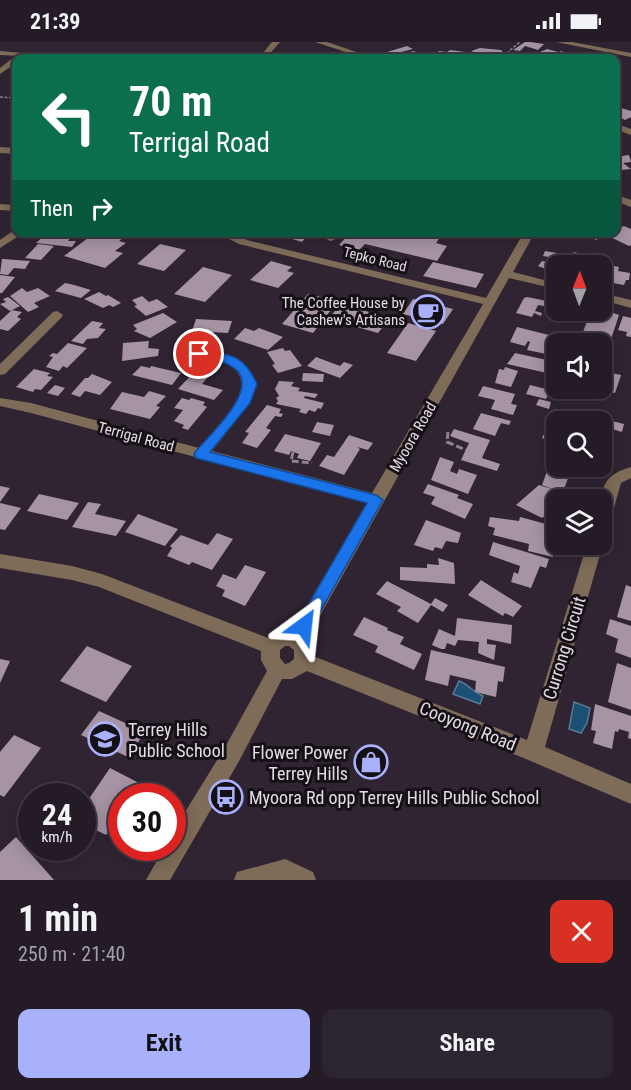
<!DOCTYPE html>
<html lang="en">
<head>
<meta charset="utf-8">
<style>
	body { margin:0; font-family:"Roboto Condensed",sans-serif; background:#2c242e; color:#f1f3f6; height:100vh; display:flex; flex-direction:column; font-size:22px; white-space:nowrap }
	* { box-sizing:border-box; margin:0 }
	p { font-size:20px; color:#a3a1a7 }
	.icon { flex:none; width:33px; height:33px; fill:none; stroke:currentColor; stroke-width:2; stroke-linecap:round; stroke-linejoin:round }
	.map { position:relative; height:838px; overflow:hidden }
	.drawer { display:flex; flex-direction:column; background:#241b26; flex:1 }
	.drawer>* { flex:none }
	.banner { position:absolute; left:12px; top:12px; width:608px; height:183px; border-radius:12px; box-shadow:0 3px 15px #0003,0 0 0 2px #413943; background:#0b6e4f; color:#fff; overflow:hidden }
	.needle { width:39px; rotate:1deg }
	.fabs { position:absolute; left:546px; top:213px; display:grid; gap:12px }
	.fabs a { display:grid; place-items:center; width:66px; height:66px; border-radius:12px; background:#241b26; box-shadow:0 3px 15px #0003,0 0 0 2px #413943; font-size:30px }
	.speed { position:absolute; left:18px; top:741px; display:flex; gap:12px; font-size:30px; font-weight:700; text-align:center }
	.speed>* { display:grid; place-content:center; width:78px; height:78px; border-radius:50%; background:#241b26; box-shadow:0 3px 15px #0003,0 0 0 2px #413943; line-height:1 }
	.speed small { font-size:15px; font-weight:400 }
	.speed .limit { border:9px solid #d22; background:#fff; color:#111 }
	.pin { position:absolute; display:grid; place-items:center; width:51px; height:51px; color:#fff; margin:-26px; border:3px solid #fff; border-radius:50%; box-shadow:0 2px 6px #0007 }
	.me { position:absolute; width:66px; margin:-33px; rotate:30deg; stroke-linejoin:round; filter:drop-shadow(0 0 4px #0008) }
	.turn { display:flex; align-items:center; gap:21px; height:126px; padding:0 18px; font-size:27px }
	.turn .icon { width:78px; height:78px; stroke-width:2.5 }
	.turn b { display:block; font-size:42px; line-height:51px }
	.then { display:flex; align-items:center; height:57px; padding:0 18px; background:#0003; gap:12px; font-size:22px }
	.round { display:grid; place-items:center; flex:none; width:63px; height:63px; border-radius:12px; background:#2c242e }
	.headline { display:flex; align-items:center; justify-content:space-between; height:102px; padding:0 18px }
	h1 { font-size:36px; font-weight:700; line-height:45px }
	.cta { display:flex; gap:12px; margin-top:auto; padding:12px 18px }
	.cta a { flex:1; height:69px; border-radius:12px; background:#a9b0fc; color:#111; font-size:24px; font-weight:700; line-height:69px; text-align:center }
	.cta a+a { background:#2c242e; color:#f1f3f6 }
	.status { display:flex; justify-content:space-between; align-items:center; height:42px; padding:0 30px; background:#241b26; direction:ltr }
	.status svg { height:16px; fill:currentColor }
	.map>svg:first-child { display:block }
</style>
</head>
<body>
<div class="status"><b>21:39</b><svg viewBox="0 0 49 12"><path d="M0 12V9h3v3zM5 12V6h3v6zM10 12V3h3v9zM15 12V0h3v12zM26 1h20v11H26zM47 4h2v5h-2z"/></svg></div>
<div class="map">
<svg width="631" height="838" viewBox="0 0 631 838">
	<rect width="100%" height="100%" fill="#302432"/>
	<path fill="#1b5074" stroke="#577a96" stroke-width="1.5" d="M459,639C468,642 473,650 483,654L480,662L453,652Z
		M574,660L590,666L587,681L581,691L569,687Z"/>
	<path fill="#a694a4" d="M525,0H530L544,2L538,8L525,4L520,9L513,8Z
		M407,4L413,7L397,11L387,10Z
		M480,6L501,8L505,12L485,14L471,9Z
		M547,7L558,10L548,16L537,15L546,11L540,10Z
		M450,8L465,10L459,15L436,12L439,9L447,10Z
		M414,9L425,15L409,16L401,12Z
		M561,9L568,12L576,14L572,16L552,15Z
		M618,65L631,69V75L625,78L615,73V66Z
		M629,113L631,120L623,121L631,127L621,128L615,123V115Z
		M624,184L631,187V203L629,204L606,193L596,198L591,195L601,190H615V188Z
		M96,190H130L119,199L126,201L115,209L123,211L105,226L64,214Z
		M270,190H320L317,194L308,192L302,200Z
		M351,190H444L436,201L447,204L437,219L365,202L359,208L339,203Z
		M46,192L72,194L68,199H76L72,205L36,201Z
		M38,202L54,204L41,218L25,216Z
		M160,202L186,208L164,229L137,222Z
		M545,209L568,213L564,224H556V231L538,224L542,219L553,221L555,216L543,214Z
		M574,210L588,214L584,224H567Z
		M2,217H3L30,219L25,227L14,226L8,233L0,232Z
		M271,219L292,225L287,229L294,231L278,246L250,238Z
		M433,220L484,232L476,246L423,234Z
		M604,222L619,225L618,229L630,231L629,238H626L624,243L602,239Z
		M203,225L232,233L205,260L174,252Z
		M0,233L15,235L2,251H0Z
		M65,241L74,243L91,248L81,256L55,249Z
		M22,246L27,250L38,246L50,254L34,261L39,265L28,270L10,254Z
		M99,250L106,254L108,253L121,261L113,265L109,263L103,266L84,257Z
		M308,252L338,259L313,291L282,282Z
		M142,254L149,260L157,257L168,265L146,274L134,264L137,263L132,258Z
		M8,255L11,257L20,264L10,269L0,262L6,260L3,257Z
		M527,255L552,260L550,265L538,263L535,269L542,271L541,274L534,271L532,275L516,271L524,256Z
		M556,255V268H566L563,275L549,272Z
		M413,257L453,267L443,282L403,272Z
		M341,262L390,276L378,291L328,277Z
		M602,267L619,273L611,297L583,290L589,274H587L589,268L600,269Z
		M12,268L22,270L17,275L21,277L8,289L0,287V279Z
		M163,271L177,280L150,296L134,289L137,287L133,283Z
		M623,274L631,276V295L626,294L627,290L618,288Z
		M196,277L232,279L228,291L192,289Z
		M92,279L103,281L99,286L106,287L98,296L87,297L83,302L71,299Z
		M408,281L436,289L416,319L387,311Z
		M517,285L557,295L551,308L556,309V314L527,308L530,300L528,299L525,304L510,300Z
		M245,286L254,289L259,286L283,295L268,308L234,297Z
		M149,299L148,306L159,307L158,314L122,319L123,301Z
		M68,301L87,306L67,326L63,324L59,329L46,325L53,315L49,314L53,311L57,312Z
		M283,306L285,309L290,308L302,324L278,331L272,323L275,322L267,310Z
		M515,311L556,320V333L507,322Z
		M316,315L340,324L344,320L353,323L340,336L307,324Z
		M141,324L150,326L151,324L181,331L172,343L132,333Z
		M505,325L518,329L511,345L495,341L499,327L504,328Z
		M34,327L50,331L47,334L53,335L41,348L35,347L33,350L16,345Z
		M195,329L209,334L202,342L223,348L214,358L178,347Z
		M607,330L621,333L615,351L602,348Z
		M303,331L324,332L323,340L302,339Z
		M92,332L112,340L100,353L85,349L80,355L71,352L85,336H88Z
		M279,339L294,340L291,344L300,346L298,349L318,352L315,356L305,354L304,356L324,361L321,367L318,366L315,370L309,368L306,372L299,370L301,367L276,362L278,359L276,356L279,354L275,347Z
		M55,343L65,346L58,354L47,351Z
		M530,343L550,348L546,357L526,352Z
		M483,344L515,352L511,362L517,363L513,373L491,367L495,358L478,354Z
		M149,349L166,354L156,364L160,365L150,377L110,367L122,350L144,355Z
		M182,356L189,358L191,356L205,360L203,363L207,365L188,388L182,386L184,383L174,379L183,368L174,366Z
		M539,357L551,360L549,367L536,363Z
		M267,363L281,367L279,371L283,372L281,375L275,374L266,386L271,388L257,406L242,401L249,391L245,390Z
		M555,367L584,375L582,380H556V385L548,383Z
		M481,371L511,379L509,383L501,381L495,394L473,387Z
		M604,377L624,382L622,390L602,384Z
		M317,380L334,383L330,394L312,390Z
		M454,387L490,398L482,416L500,422L497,429L461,418L469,401L450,394Z
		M545,390L556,393V416L553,415L554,411L550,410L554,399L542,396Z
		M285,392L321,401L310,419L297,416L299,412L291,409L289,413L274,409Z
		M349,393L373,401L368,408L357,405L360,407L344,433L319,424L327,413L334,415Z
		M440,415L454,420L450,429L457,432L459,427L477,433L468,452L431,438Z
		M550,421L571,428L563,450L577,454L573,458H556V470L548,476L545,474L542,476L516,463L539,443L555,448L542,443Z
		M428,442L459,453L457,456L473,462L465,477L431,462L435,455L423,451Z
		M0,444L10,446L0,460Z
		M39,452L79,461L67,478L27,469Z
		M88,460L101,462L95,472L126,479L116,494L72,485Z
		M0,461L21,466L5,488L0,487Z
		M138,472L178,487L165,504L125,490Z
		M490,475L519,479L520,475L550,483L548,498L555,500L553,515L528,509L529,502L493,493L495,486L488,484Z
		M426,478L461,491L458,501L446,499L442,507L435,505L433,509L414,503Z
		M217,491L233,497L212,528L192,520L189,523L167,514L172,506L170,504L181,493L208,503Z
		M493,500L549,517L546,526L540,524L531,546L511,540L514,530L518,532L520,524L489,513Z
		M438,516L454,521L455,542L400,538V525L427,526V522L439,523Z
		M245,523L266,530L245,564L222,554L225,548L216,544L223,532L236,537Z
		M481,538L522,564L513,575L505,571L503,574L468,553Z
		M387,539L431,562L435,556L448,563L443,570L431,563L418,581L397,569L401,565L376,552Z
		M626,543L631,545V579L617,575Z
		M364,575L388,586L387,588L404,595L400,602L422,612L414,628L375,610L378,604L353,593Z
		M457,576L512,583L511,602L487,597V602L496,603L494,618L478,611L479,600L458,598L455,604L447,601L445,607H441L432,603L439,587L455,594Z
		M610,577L631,584V616L615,610L618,597L606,592Z
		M87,604L132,624L106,660L60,639Z
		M431,608L505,625L503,640L498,639L496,655L475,650L476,639L450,633L448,644L425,638Z
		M0,617L10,619L0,641Z
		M617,621L631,626V668L608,660Z
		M595,662L631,674V697L628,696L629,690L619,687L618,690L615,689L612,707L593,701L596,689L591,688Z
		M99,669L145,690L128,715L81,693Z
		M14,693L41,706L4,755L0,753V710Z
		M110,726L139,741L130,754H122V768L106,793L82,781V767Z
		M16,795L54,838H0V810Z"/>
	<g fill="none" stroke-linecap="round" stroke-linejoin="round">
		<path stroke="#8d838e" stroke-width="1.5" stroke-dasharray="3 1.5" stroke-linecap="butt" d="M506,16L509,9L520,0
			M0,55L16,56"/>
		<path stroke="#8d838e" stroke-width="3" stroke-dasharray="7 3" stroke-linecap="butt" d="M448,390L447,400L466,408
			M293,410L291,419L312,421"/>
		<path fill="#7e6c58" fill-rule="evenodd" d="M272,0H280L266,16H259Z
			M315,0H327L374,16H364Z
			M556,0H572L631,11V15Z
			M0,9L57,14L61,16L0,13Z
			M13,16H19H16V21L0,32V26Z
			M615,44L620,46L615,49Z
			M615,81L631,87V93L615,87Z
			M0,105L16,106V112L0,111Z
			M615,152L631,158V165L615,159Z
			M0,162L16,163V169L0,168Z
			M16,187V190H23L22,192L0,206V198Z
			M215,190H230L247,198L486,256L524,190H535L513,230L556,241V247L509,236L307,597L313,614L527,698L587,502H602V499L603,502L545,705L631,742V762L526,717L307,629L292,637H282L238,721L170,838H146L164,806H172V791L224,707L267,629L261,618V609L99,545L72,538L0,526V512L72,524L102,532L268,596L282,589H292L367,461L31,371L0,364V356L31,361L199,406C216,384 269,339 223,320C213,316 201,316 190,314L188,311L195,307C222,310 246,314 257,342L250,361L212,409L372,451L483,262L239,202ZM285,604H289L294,608V617L289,621L285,622L280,616V608Z
			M329,190H340L334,198L330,199L325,196Z
			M602,251L631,258V266L602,258Z
			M57,269L63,273L61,276L5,332L0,333V322L53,270Z
			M631,425V436L621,441L610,480L608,484L602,486C602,455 595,435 631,425Z
			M285,817L313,830L316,838H234L237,830Z"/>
	</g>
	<path fill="#1a73e8" stroke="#114b97" stroke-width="1.5" d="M199,308C229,312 244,312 257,342L250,361L210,410L376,453L383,458L310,588L304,591L298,588L296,584L367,461L196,416L194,412L196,409C210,393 262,345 234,326C222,317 208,317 194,314V309Z"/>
	<defs>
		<g id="cafe-ring" transform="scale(1.725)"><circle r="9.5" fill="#150f16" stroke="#a9b0fc" stroke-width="1.5"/><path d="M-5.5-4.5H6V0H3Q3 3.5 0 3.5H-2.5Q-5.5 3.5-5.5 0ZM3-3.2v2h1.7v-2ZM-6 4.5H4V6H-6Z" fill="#a9b0fc"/></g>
		<g id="school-ring" transform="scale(1.725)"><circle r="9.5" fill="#150f16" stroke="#a9b0fc" stroke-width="1.5"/><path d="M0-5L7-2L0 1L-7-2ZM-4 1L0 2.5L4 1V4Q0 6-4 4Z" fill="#a9b0fc"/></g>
		<g id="shop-ring" transform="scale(1.725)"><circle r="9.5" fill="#150f16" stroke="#a9b0fc" stroke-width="1.5"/><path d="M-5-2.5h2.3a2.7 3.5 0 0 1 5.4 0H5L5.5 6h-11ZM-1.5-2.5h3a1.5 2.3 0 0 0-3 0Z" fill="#a9b0fc"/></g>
		<g id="bus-ring" transform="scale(1.725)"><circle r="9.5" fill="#150f16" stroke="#a9b0fc" stroke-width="1.5"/><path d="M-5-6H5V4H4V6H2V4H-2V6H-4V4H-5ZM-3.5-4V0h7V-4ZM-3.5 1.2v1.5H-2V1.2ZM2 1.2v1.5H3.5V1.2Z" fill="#a9b0fc"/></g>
	</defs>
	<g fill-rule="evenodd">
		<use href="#cafe-ring" x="428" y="270"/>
		<use href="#school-ring" x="105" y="697"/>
		<use href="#shop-ring" x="371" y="720"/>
		<use href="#bus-ring" x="226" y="755"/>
	</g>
	<g text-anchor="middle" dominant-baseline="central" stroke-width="6" stroke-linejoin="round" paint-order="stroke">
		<g font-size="14" fill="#e3dbe4" stroke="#150f16">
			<text transform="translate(375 217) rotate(14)">Tepko Road</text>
		</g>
		<g font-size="15" fill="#e3dbe4" stroke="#150f16" text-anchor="end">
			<text x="405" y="261">The Coffee House by<tspan x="405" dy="17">Cashew's Artisans</tspan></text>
		</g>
		<g font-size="15" fill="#e3dbe4" stroke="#150f16">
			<text transform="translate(136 395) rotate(15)">Terrigal Road</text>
			<text transform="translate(413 395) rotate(-60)">Myoora Road</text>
		</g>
		<g font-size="18" fill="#e3dbe4" stroke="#150f16">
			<text transform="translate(564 606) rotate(-73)">Currong Circuit</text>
			<text transform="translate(468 684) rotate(22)">Cooyong Road</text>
		</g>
		<g font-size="18" fill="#e3dbe4" stroke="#150f16" text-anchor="start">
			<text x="128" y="687">Terrey Hills<tspan x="128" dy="21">Public School</tspan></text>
			<text x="348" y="710" text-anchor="end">Flower Power<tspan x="348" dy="21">Terrey Hills</tspan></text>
			<text x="249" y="755">Myoora Rd opp Terrey Hills Public School</text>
		</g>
	</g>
</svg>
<div class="fabs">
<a><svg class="needle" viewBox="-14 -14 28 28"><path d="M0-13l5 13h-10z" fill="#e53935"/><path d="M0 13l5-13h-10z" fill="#a3a1a7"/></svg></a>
<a><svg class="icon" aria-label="sound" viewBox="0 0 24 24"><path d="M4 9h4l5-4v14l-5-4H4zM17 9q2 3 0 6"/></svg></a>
<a><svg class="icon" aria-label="search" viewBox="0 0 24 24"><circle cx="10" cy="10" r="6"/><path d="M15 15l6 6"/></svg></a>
<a><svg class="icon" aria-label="layers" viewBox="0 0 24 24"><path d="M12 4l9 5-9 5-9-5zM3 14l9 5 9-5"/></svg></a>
</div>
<div class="speed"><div>24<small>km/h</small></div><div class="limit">30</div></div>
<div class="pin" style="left:199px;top:312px;background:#d93025"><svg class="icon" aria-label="arrive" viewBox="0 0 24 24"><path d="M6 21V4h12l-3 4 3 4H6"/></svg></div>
<svg class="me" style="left:304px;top:584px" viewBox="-20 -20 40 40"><path d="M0-17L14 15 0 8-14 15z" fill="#1a73e8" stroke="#fff" stroke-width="4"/></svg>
<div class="banner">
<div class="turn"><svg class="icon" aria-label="left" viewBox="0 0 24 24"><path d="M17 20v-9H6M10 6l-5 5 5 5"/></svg><div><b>70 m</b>Terrigal Road</div></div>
<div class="then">Then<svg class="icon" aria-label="right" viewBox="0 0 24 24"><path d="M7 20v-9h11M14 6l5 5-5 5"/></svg></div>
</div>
</div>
<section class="drawer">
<div class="headline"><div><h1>1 min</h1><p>250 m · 21:40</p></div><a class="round" style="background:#d93025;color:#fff"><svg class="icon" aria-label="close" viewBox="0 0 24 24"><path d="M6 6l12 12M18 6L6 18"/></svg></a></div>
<div class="cta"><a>Exit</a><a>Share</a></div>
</section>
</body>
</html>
